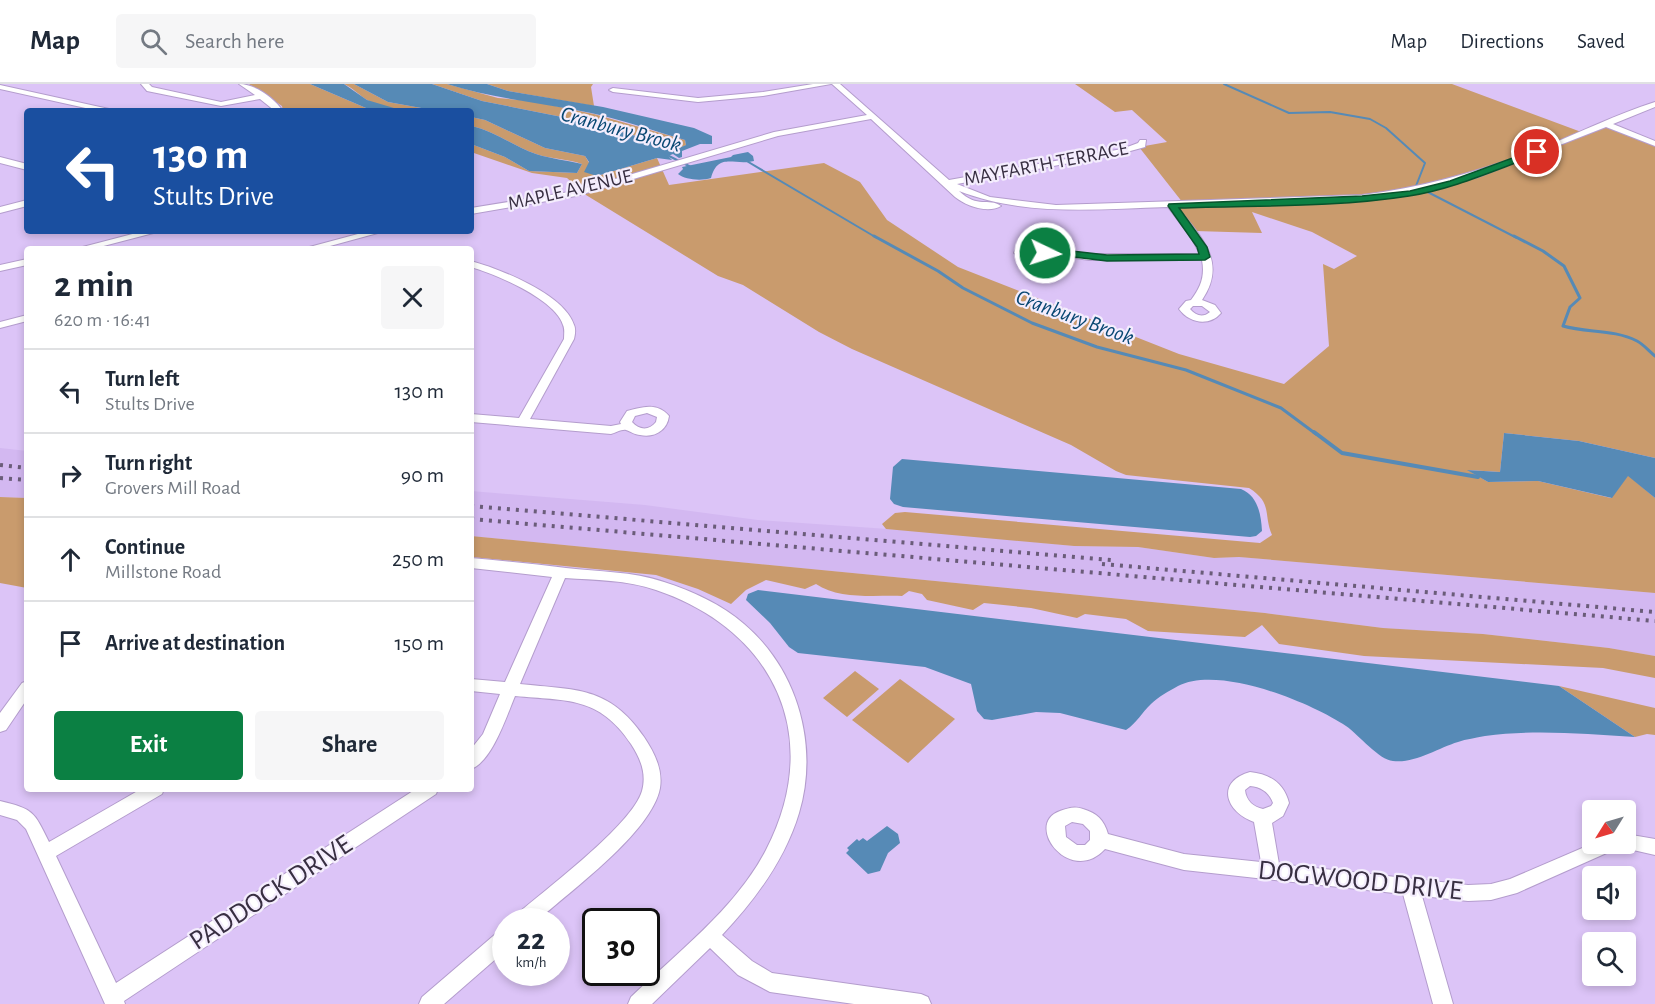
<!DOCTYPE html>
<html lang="en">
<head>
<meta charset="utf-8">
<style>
	body { margin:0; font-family:"Alegreya Sans",sans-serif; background:#f6f6f7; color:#1f2937; height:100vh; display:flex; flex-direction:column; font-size:22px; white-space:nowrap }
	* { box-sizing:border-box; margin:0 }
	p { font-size:20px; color:#747a83 }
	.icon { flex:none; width:33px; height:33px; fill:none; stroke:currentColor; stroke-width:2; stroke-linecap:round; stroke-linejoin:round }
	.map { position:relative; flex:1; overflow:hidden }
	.details { position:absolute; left:24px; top:162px; width:450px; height:546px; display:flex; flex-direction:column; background:#fff; border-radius:6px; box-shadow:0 3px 9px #0003 }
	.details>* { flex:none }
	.guide { position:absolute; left:24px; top:24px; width:450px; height:126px; border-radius:6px; box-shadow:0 3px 9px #0003; background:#1a4fa0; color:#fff; overflow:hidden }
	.needle { width:39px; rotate:233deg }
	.tools { position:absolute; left:1582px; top:716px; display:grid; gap:12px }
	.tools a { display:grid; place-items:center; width:54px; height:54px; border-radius:6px; background:#fff; box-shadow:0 3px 9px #0003; font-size:30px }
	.speed { position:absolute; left:492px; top:824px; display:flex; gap:12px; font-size:30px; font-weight:700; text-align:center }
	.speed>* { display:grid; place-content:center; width:78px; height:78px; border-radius:50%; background:#fff; box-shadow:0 3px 9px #0003; line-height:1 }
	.speed small { font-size:15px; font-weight:400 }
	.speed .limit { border:3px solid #111; border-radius:9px; background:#fff; color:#111 }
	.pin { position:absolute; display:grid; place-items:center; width:51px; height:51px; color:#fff; margin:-26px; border:3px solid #fff; border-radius:50%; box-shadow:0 2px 6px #0007 }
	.me { position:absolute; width:66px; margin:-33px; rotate:94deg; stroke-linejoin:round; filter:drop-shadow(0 0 4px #0008) }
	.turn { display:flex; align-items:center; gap:21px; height:126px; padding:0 30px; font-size:27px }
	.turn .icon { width:78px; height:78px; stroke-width:2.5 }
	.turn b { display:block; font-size:42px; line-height:51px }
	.round { display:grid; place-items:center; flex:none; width:63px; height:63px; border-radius:6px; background:#f6f6f7 }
	.overview { display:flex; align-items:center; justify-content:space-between; height:102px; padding:0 30px }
	h1 { font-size:36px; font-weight:700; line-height:45px }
	.action { display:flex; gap:12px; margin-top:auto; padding:12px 30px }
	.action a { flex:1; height:69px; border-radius:6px; background:#0b8043; color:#fff; font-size:24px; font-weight:700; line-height:69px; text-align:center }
	.action a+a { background:#f6f6f7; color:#1f2937 }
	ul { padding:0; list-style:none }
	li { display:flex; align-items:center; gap:18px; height:84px; padding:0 30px; border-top:2px solid #e0e1e3 }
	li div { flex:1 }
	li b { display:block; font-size:22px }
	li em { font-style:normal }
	header { display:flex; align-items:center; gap:36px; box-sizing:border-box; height:84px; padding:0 30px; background:#fff; border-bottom:2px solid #e0e1e3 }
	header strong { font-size:28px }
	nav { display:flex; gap:33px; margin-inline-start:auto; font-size:21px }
	.search { width:420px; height:54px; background:#f6f6f7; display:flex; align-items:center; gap:15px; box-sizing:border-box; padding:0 21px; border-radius:6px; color:#747a83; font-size:22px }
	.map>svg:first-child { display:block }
</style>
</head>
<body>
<header>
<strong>Map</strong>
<div class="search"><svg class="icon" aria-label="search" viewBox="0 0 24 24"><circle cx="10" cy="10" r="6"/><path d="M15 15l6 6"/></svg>Search here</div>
<nav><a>Map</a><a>Directions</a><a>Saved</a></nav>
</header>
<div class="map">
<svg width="1655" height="920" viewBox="0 0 1655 920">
	<rect width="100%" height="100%" fill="#dcc4f7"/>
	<path fill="#d3b8f1" d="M0,364L27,367V414L0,413Z
		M471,407L645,421L758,436L931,448L1074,462L1138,463L1214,474L1239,473L1655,509V572L1609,564L1483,550L1383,544L1265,529L471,452Z"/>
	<path fill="#c99b6d" d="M249,0H310L373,27H283L282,22Z
		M344,0H354L388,18L438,27C414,27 389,28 367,16C359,11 353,4 344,0Z
		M432,0H447L498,14L531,17L594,30L685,56L686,61L680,64L582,37L482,17Z
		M487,0H593L591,3L594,22L508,7Z
		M1075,0H1452L1584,49L1604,40L1655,61V374L1579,357L1504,349L1500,388L1468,386L1488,398L1538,397L1611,414L1628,391L1655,414V509L1239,473L1214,474L1138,463L1074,462L886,445L882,440L895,429L905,428L1260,459L1272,451C1263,430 1273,419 1249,404L1126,391L1116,387L1071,361L852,265L819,248L743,201L718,192L586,111L567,94L532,89L471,68V60L505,73L529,87L577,89L582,80C568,75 551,75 536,70C513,62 495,47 471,42V33L485,36L545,64L585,72L597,92L657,74L669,101L824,79L860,98L887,136L958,183L1179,270L1284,300L1329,262L1323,180L1334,185L1357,172L1312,148L1252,128L1262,149L1195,147L1174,120L1183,119L1139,63L1167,58L1132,26L1115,28Z
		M0,413L27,414V504L0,499Z
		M471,452L1265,529L1383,544L1483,550L1609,564L1655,572V594L1603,584L1364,572L1279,560L1262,541L1245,553L1148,547L1126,535L1085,530L1077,534L1031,524L984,519L973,526L927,516L922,510L909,507L902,512C875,511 839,516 816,500L805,505L766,496L746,506L731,520L698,505L656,491L471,473Z
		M855,587L879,605L847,633L823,614Z
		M900,595L955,635L908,679L852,636Z
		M1559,602L1655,624V651L1647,650L1635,653Z"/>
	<path fill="#568ab6" d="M310,0H344L367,16L404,27H373Z
		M354,0H432L482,17L582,37L679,64L686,61L685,56C654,47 623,36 591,29C543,19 494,15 447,0H487L508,7L603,23L694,44L712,52V60H700L682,67V73L679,74L673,70L668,72L672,76L657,74L597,92L584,88L589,78L585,72L545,64L485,36L471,33V27H438L388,18Z
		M471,42C495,47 513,62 536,70C551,75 567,76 582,80L577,89L529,87L505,73L471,60Z
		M748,68L753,72L754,77C734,82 718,68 711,94C702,97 685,96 678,90L683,85L682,83L731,73L733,71Z
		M1504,349L1579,357L1655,374V414L1628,392L1612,414L1538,397L1488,398L1467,386L1500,388Z
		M902,375L1241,405C1258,412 1261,430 1262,447L1256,452L1250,453L903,423L894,420L890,415L893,383Z
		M758,506L1559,602L1635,653C1585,650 1535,645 1485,652C1476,654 1466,655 1458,658C1438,664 1414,680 1393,677C1379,676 1359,651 1346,642C1310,618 1219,581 1178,602C1169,607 1158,613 1151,620C1142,628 1137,639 1126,646L1060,629L1036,628L992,636L984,635L977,627L971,600L925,583L798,569L789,563L770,539L746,516L748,510Z
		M887,742L898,750L900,759L888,769L880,787L868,790L846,769L849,766L847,764L857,755L859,757L863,754L867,757Z"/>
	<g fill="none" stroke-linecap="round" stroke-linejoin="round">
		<path stroke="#568ab6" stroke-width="2" d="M1224,0L1289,29L1330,28L1370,35L1386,44L1425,79L1416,102L1517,154
			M665,70L691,83
			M745,76L877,154"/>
		<path stroke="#568ab6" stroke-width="3" d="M874,152L938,187L963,204L1032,239L1097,263L1186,286L1281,324L1316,350
			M1514,152L1543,167L1564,182L1580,214L1570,223L1563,242C1587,249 1614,245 1637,257C1643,260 1649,267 1655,272"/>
		<path stroke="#568ab6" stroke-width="4" d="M1314,348L1342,369L1478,393"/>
		<g stroke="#b49dcd" stroke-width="2">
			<path id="minor" d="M141,0H149L152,3L221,18L255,11L239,0C255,0 274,14 283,27H275L260,15L221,22L147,7Z
				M813,0H831L763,12L698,18L613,8L609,6L613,4L698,14L763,8Z
				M832,0H840L949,96L1122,65L1138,59L1140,56H1146L1145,63L1123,69L957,100L990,113L1056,121L1362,111C1426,103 1485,86 1544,63C1581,48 1617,30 1655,18V23L1613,40L1655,57V62L1606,43L1478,93L1400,112L1362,117L1177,123C1201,153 1228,178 1202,216L1215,221L1221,229C1209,243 1189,239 1179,225L1186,217L1191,216C1201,203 1205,192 1202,176H1089L1049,170L1047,173L1034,177L1014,169L1018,161L1032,158L1047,164L1089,170H1200L1192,155L1168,123C1097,125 1026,133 959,107C978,125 988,113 1001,122C988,130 966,122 955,113L871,35L778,52L576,112L471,130V124L575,107L774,48L867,31ZM1031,164L1038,167L1039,169L1034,171L1024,168L1025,165ZM1193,222H1202L1210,228C1203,234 1196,232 1190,225Z
				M0,1L109,25L113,27H99L0,5Z
				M0,73L27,80V86L0,79Z
				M27,116V122L0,129V123Z
				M144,147H161L92,165H75Z
				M369,147H385L319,165H302Z
				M27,175V181L0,187V181Z
				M471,177C500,185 564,210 574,241C576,245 575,251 574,255L530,335L611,342L621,340L620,338L627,327C642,323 657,318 669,332C667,347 654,354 640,351C635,351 630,347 626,346C622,345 615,349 611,350L471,338V330L519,334L564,255C564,250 565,245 563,241C555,215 495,190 471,183ZM647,329L657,333L656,338C649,347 639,346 632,338L635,332Z
				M27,231V237L0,244V238Z
				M471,474C502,477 535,480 566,484C599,488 632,487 664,498C692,507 721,520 744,540C798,586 819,662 799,729C785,776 755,816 722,851L752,877L772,889L921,910L928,913L931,920H854L770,908L738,891L710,864L652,920H628L631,913C678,868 736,824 766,766C825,652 774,546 656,506C627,496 595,496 565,494L520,600C576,606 609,602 644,653C654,668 663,685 660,704C652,748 570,807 537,837H514L516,831C546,805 632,741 642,707C647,689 640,674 631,660C599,612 567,617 515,612C507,631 492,678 471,685V665L483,650L500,610L471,607V595L505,598L552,493L471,484Z
				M27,597V615L6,646L0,648V629L22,599Z
				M1250,688C1270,690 1284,699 1289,719L1283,732L1272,739L1279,780L1468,801L1491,800L1510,795L1594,759H1626V750L1655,755V771L1620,763L1517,809L1491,816L1468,817L1422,812L1453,920H1433L1403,810L1184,786L1105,765C1070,803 1023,740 1060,727C1069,724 1074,722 1083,725C1097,729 1104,736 1108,750L1184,770L1261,778L1254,738C1226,728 1215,698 1250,688ZM1250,702C1261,703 1269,708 1273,719L1271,722L1263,725C1254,723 1246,717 1245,706ZM1072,738L1083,740L1090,747V756L1085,761H1077L1066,753L1065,742Z
				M141,705H164L162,710L56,772L116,899L416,705H438L436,710L124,917L125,920H105L26,745L17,736L0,731V717C33,725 34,727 49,758Z
				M506,844V866L444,920H419L422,913L499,847Z"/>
		</g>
		<use href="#minor" fill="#fff" fill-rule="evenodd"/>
		<path stroke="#6a5c79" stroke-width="4" stroke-dasharray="3 6" stroke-linecap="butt" d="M0,381L27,384
			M0,394L27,396
			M471,422L1111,476
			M471,435L1655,537
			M1102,480L1655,528"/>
	</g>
	<path fill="#0b8043" stroke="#07532c" stroke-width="1.5" d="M1537,65L1541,68L1540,70C1497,85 1454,105 1409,112C1333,124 1255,121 1179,124L1207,163L1210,173L1205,176L1107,177L1049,170L1045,172L1040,169L1041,165L1045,164L1107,171L1199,170L1197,163L1168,122L1169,120L1362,112L1410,107L1450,97Z"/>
	<g text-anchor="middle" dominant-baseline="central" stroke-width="4.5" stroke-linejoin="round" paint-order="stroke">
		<g font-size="20" fill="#382f42" stroke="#f4edfd">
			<text transform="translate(1046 80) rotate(-11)">MAYFARTH TERRACE</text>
			<text transform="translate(570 106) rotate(-13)">MAPLE AVENUE</text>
		</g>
		<g font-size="22" font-style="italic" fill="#094873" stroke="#f4edfd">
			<text transform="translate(621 45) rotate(15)">Cranbury Brook</text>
			<text transform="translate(1075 233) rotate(20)">Cranbury Brook</text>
		</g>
		<g font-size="28" fill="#382f42" stroke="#f4edfd">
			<text transform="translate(1360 797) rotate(6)">DOGWOOD DRIVE</text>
			<text transform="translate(271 809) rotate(-33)">PADDOCK DRIVE</text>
		</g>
	</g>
</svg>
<div class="tools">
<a><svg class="needle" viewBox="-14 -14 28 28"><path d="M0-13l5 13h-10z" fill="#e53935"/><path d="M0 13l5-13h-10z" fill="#747a83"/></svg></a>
<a><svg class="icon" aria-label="sound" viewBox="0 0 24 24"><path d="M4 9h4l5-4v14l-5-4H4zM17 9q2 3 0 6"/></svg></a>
<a><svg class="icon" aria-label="search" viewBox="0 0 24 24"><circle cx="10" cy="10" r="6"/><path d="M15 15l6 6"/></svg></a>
</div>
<div class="speed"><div>22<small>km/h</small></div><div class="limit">30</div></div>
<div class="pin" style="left:1537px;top:68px;background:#d93025"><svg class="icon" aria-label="arrive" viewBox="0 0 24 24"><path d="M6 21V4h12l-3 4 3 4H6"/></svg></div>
<svg class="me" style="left:1045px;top:169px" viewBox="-20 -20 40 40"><circle r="17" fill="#0b8043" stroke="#fff" stroke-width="3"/><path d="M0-11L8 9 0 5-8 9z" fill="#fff"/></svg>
<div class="guide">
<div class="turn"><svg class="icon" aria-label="left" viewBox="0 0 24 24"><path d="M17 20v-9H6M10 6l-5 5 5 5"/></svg><div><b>130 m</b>Stults Drive</div></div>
</div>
<section class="details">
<div class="overview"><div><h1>2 min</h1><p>620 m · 16:41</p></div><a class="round"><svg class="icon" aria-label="close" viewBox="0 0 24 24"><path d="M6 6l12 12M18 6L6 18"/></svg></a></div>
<ul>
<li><svg class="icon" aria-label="left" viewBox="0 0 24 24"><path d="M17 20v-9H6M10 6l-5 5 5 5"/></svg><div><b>Turn left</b><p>Stults Drive</p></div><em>130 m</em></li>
<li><svg class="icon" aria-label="right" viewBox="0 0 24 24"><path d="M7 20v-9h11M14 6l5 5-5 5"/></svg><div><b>Turn right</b><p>Grovers Mill Road</p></div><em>90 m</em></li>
<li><svg class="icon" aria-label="ahead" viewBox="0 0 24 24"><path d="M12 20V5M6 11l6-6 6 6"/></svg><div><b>Continue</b><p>Millstone Road</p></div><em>250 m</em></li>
<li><svg class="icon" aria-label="arrive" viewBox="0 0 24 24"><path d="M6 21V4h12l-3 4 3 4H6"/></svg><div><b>Arrive at destination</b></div><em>150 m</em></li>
</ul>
<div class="action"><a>Exit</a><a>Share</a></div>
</section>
</div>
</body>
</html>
